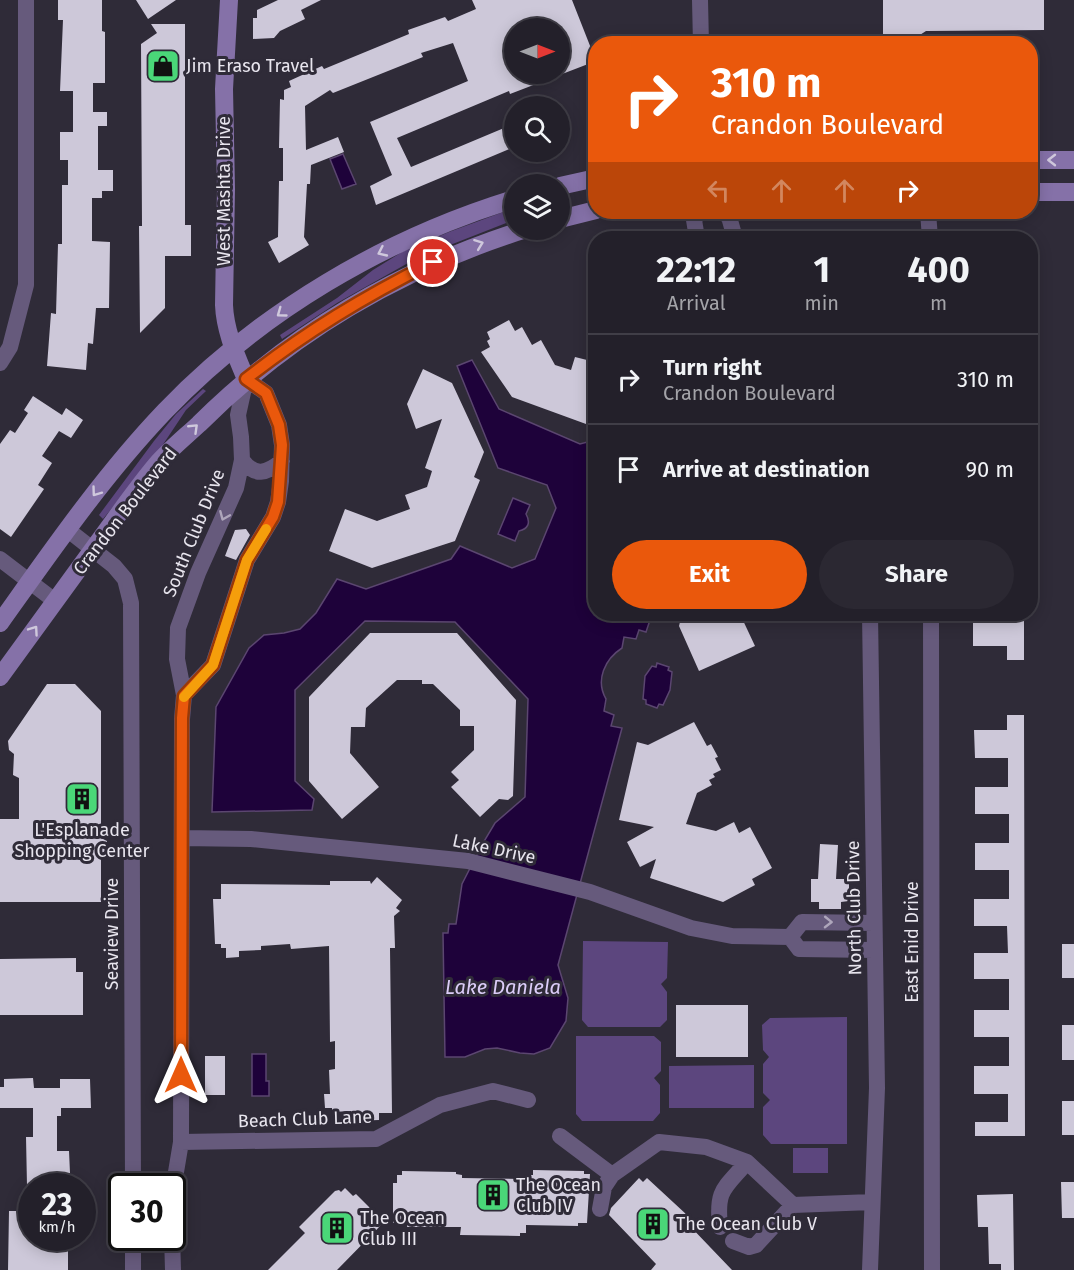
<!DOCTYPE html>
<html lang="en">
<head>
<meta charset="utf-8">
<style>
	body { margin:0; font-family:"Fira Sans",sans-serif; background:#2b2832; color:#f1f3f6; height:100vh; display:flex; flex-direction:column; font-size:22px; white-space:nowrap }
	* { box-sizing:border-box; margin:0 }
	p { font-size:20px; color:#a3a3a8 }
	.icon { flex:none; width:33px; height:33px; fill:none; stroke:currentColor; stroke-width:2; stroke-linecap:round; stroke-linejoin:round }
	.map { position:relative; flex:1; overflow:hidden }
	.side { position:absolute; left:588px; top:231px; width:450px; height:390px; display:flex; flex-direction:column; background:#23202a; border-radius:24px; box-shadow:0 3px 15px #0003,0 0 0 2px #403e47 }
	.side>* { flex:none }
	.top-card { position:absolute; left:588px; top:36px; width:450px; height:183px; border-radius:24px; box-shadow:0 3px 15px #0003,0 0 0 2px #403e47; background:#ea580c; color:#fff; overflow:hidden }
	.needle { width:39px; rotate:90deg }
	.controls { position:absolute; left:504px; top:18px; display:grid; gap:12px }
	.controls a { display:grid; place-items:center; width:66px; height:66px; border-radius:50%; background:#23202a; box-shadow:0 3px 15px #0003,0 0 0 2px #403e47; font-size:30px }
	.speed { position:absolute; left:18px; top:1173px; display:flex; gap:12px; font-size:30px; font-weight:700; text-align:center }
	.speed>* { display:grid; place-content:center; width:78px; height:78px; border-radius:50%; background:#23202a; box-shadow:0 3px 15px #0003,0 0 0 2px #403e47; line-height:1 }
	.speed small { font-size:15px; font-weight:400 }
	.speed .limit { border:3px solid #111; border-radius:9px; background:#fff; color:#111 }
	.pin { position:absolute; display:grid; place-items:center; width:51px; height:51px; color:#fff; margin:-26px; border:3px solid #fff; border-radius:50%; box-shadow:0 2px 6px #0007 }
	.me { position:absolute; width:66px; margin:-33px; rotate:0deg; stroke-linejoin:round; filter:drop-shadow(0 0 4px #0008) }
	.turn { display:flex; align-items:center; gap:21px; height:126px; padding:0 24px; font-size:27px }
	.turn .icon { width:78px; height:78px; stroke-width:2.5 }
	.turn b { display:block; font-size:42px; line-height:51px }
	.lanes { display:flex; align-items:center; height:57px; padding:0 24px; background:#0003; justify-content:center; gap:30px; direction:ltr }
	.lanes .off { opacity:.35 }
	.eta { display:flex; justify-content:space-evenly; align-items:center; height:102px; text-align:center }
	.eta b { font-size:36px; font-weight:700; line-height:42px }
	.button { display:flex; gap:12px; margin-top:auto; padding:12px 24px }
	.button a { flex:1; height:69px; border-radius:36px; background:#ea580c; color:#fff; font-size:24px; font-weight:700; line-height:69px; text-align:center }
	.button a+a { background:#2b2832; color:#f1f3f6 }
	ul { padding:0; list-style:none }
	li { display:flex; align-items:center; gap:18px; height:90px; padding:0 24px; border-top:2px solid #403e47 }
	li div { flex:1 }
	li b { display:block; font-size:22px }
	li em { font-style:normal }
	.map>svg:first-child { display:block }
</style>
</head>
<body>
<div class="map">
<svg width="1074" height="1270" viewBox="0 0 1074 1270">
	<rect width="100%" height="100%" fill="#2f2b38"/>
	<path fill="#5c467e" d="M514,208V220L417,258L337,303L282,339L280,335L337,298L373,270L402,252L449,232Z
		M203,389L206,391L186,410L160,449L103,519L99,515L154,441L176,414Z
		M583,941L668,942L667,978L661,984L667,992V1020L660,1027H588L582,1020Z
		M847,1017V1144H771L763,1135V1107L770,1100L763,1093V1064L769,1057L763,1050L762,1025L770,1018Z
		M576,1036H654L661,1042V1071L654,1078L660,1085V1113L653,1121H582L576,1114Z
		M754,1065V1108H669V1066Z
		M793,1148H828V1173H793Z"/>
	<path fill="#1e023a" stroke="#5b4670" stroke-width="1.5" d="M343,154L356,184L342,189L330,159Z
		M472,360L499,409L580,444L595,440L596,614H652L646,632L639,630L636,639L624,637L622,648C605,659 595,680 606,699L604,711L614,715L611,726L622,728L558,965L568,998L566,1021L550,1048L534,1054L520,1053L497,1048L485,1049L465,1057H445L443,933H448L449,924H456L462,884L483,843L495,823L525,797L528,699L455,622L365,621L295,690V781L314,799L312,810L212,812L216,707L249,648L264,635L284,633L300,629L316,613L337,579L366,589L451,559L460,546L512,568L535,559L556,508L547,485L498,468L457,366Z
		M513,498L530,505L526,514C531,523 528,529 519,531L515,541L498,534Z
		M657,663L669,667L668,670L672,672L670,690L663,705L659,704L657,708L646,704V700L643,699L645,676L652,666L656,667Z
		M252,1054H266V1081H269V1096H252Z"/>
	<path fill="#cdc8d9" fill-rule="evenodd" d="M58,0H102V31L105,32V83H93V112H107V126H98V170H113V191H102V198H92V241L110,242L109,308H96L93,344L88,343L86,370L47,366L51,313L56,314L58,244H62V185H68V160H60V132H73V91H60L63,20H58Z
		M136,0H176L148,19Z
		M278,0H321L301,10L305,19L280,31L274,38L253,39V18H257V10Z
		M472,0H572L596,61L510,94L509,91L397,138L411,167L511,125L514,134V147L376,205L370,186L392,175L370,122L468,81L453,43L421,53L423,57L333,93L330,90L305,106L306,150L338,137L344,152L311,165L310,184H307L304,237L309,245L279,263L268,242L278,237L279,181H283V148H279L280,99L284,100V90L291,87L289,81L322,66L324,69L409,34L408,30L445,17L448,21L476,9ZM514,28H560V74H514Z
		M883,0H1044V30L926,31L906,44H883Z
		M151,24H185V225H191V256H165V308L140,333L139,226H142L141,44L157,33Z
		M509,320L515,331L522,327L532,345L541,340L555,365L571,370L575,357L591,361L589,367L596,368V419L586,424L512,397L481,352L490,347L487,341L490,339L487,332Z
		M423,369L452,383L484,452L474,477L480,480L455,541L372,568L329,551L345,509L377,521L410,509L405,495L427,487L432,471L425,468L442,419L416,429L407,404Z
		M33,396L62,415L66,408L83,420L71,438L59,431L42,456L52,463L38,485L44,489L11,537L0,529V444L10,430L15,433L28,413L24,410Z
		M246,529L250,535L236,560L225,556L235,530Z
		M682,614H740L755,646L699,671L679,626Z
		M1005,614H1024V660H1007V646H973V619H1005Z
		M370,633H457L516,700L513,796L508,800L499,799L480,817L451,787L459,780L451,772L474,750V726H460V710L433,684H422V680H397L366,708L365,727H351L350,753L379,787L342,819L309,781V697Z
		M47,684H75L101,711V838L107,841L106,851L101,853V902H0V819H19V778L13,775L14,754L9,750L8,741Z
		M1007,715H1024L1025,1136H975V1122H1008V1094H974V1066H1009V1037H974V1010H1009V979H974V953H1008L1007,926H974V899H1009V870H975V843H1009V814H975V787H1008V758H975L974,730H1007Z
		M694,722L707,746L711,744L718,757L715,758L721,770L713,774L715,777L709,780L712,785L697,793L686,824L716,831L734,822L739,833L750,827L772,868L752,879L755,885L723,902L650,878L656,859L640,867L627,842L654,827L619,820L637,742L648,745Z
		M820,844L838,845L836,879H849V901L841,902V909H819V902H811V879H818Z
		M377,877L402,900L396,908L400,911L394,916L395,948H390L392,1113H379V1120L351,1121V1111L332,1112V1108H325L324,1094H330L329,1070L335,1069V1041L330,1042L329,946L291,949L290,944L261,946V950L239,951V957L226,958V948H221V944H215L213,899H221V884L330,885V881H370L371,884Z
		M1062,944H1074V978H1062Z
		M76,958V972H83V1015H0V959Z
		M676,1005H748V1057H676Z
		M1062,1025H1074V1060H1062Z
		M205,1056H225V1095H205Z
		M33,1078L34,1088H60V1079H90L91,1108H61V1116H57V1151H69L70,1173H56V1186H27L26,1137H33V1108H0V1087H4V1079Z
		M1062,1101H1074V1135H1062Z
		M533,1170L584,1171V1174H590L587,1223H578V1226L526,1225V1233H520V1236L460,1235L461,1227H407L408,1223H393V1183H397V1175H402V1171L456,1172V1174L462,1175V1178L523,1179V1175H533Z
		M639,1178L643,1182L647,1178L687,1215L685,1217L689,1221L687,1223L732,1270H651L656,1264L609,1215L611,1208Z
		M1061,1182H1074V1218H1062Z
		M345,1188L353,1196L356,1194L384,1222L337,1270H268L305,1233L299,1227L335,1191L339,1190L341,1192Z
		M1013,1194L1014,1270H1001V1264H989L988,1227H978L977,1195Z
		M9,1211H31L32,1238H64V1251H68V1270H8Z"/>
	<g fill="none" stroke-linecap="round" stroke-linejoin="round">
		<path stroke="#665a7c" stroke-width="16" d="M700,0L701,44
			M723,212L729,217L735,238
			M928,212L930,238
			M697,238L694,220L699,212
			M0,363L10,347L26,285V0
			M242,460C255,477 266,474 282,461
			M68,530L114,566L125,579L131,603L133,1186
			M0,559L55,601
			M931,614L932,1270
			M182,838L251,839L468,861L590,892L691,928L732,936L790,937
			M790,937L802,922L874,923
			M790,937L799,949L874,950
			M560,1136L612,1175L659,1142L706,1147L747,1162L793,1205L872,1202
			M181,1142L376,1139L440,1105L493,1091L528,1100
			M172,1196L181,1142L182,719L184,695L177,659L178,628L198,573L236,488L242,460L241,437L238,415L246,379L266,393L279,425L282,445L281,481L278,502L273,517L247,560L213,665L184,695
			M600,1209L604,1187L612,1175
			M720,1227C716,1189 724,1189 747,1162
			M172,1235L173,1270
			M133,1238V1270
			M733,1241L749,1247L756,1245L793,1205
			M870,1270L877,1088L870,614"/>
		<path stroke="#8571a8" stroke-width="18" d="M229,0L224,89L226,189L224,305C225,331 236,355 246,379
			M1030,160H1074
			M560,186L596,178
			M1030,192H1074
			M560,219L596,210
			M0,623C52,550 103,476 165,411C260,312 384,239 514,199
			M0,677C32,633 64,589 96,545C116,518 135,490 156,465C169,450 185,437 199,424C292,332 398,270 523,230"/>
	</g>
	<defs><path id="oneway-chevron" d="M-2-3.5L2.5 0L-2 3.5" fill="none" stroke-width="1.6" stroke-linecap="round" stroke-linejoin="round" transform="scale(1.5)"/></defs>
	<g stroke="#cfc8dc">
		<use href="#oneway-chevron" transform="translate(1052 160) rotate(-180)"/>
		<use href="#oneway-chevron" transform="translate(479 244) rotate(-21)"/>
		<use href="#oneway-chevron" transform="translate(382 252) rotate(155)"/>
		<use href="#oneway-chevron" transform="translate(281 313) rotate(144)"/>
		<use href="#oneway-chevron" transform="translate(194 428) rotate(-44)"/>
		<use href="#oneway-chevron" transform="translate(96 492) rotate(126)"/>
		<use href="#oneway-chevron" transform="translate(34 630) rotate(-55)"/>
	</g>
	<g stroke="#aea6bb">
		<use href="#oneway-chevron" transform="translate(224 516) rotate(113)"/>
		<use href="#oneway-chevron" transform="translate(828 922) rotate(1)"/>
	</g>
	<g fill="none" stroke-linecap="round" stroke-linejoin="round">
		<g stroke="#983908" stroke-width="15">
			<path id="route" d="M181,1075L182,718L184,696L213,665L247,560L273,517L278,502L282,445L279,425L266,393L246,379C307,331 364,297 433,262"/>
		</g>
		<use href="#route" stroke="#ea580c" stroke-width="10"/>
		<path stroke="#f59e0b" stroke-width="10" d="M184,697L213,665L247,560L266,529"/>
	</g>
	<defs>
		<g id="shop-square" transform="scale(1.725)"><rect x="-9" y="-9" width="18" height="18" rx="4" fill="#4ad778" stroke="#2f2b38"/><path d="M-5-2.5h2.3a2.7 3.5 0 0 1 5.4 0H5L5.5 6h-11ZM-1.5-2.5h3a1.5 2.3 0 0 0-3 0Z" fill="#111"/></g>
		<g id="building-square" transform="scale(1.725)"><rect x="-9" y="-9" width="18" height="18" rx="4" fill="#4ad778" stroke="#2f2b38"/><path d="M-4-6H4V6H1V3H-1V6H-4ZM-2.5-4.3h1.7v1.8h-1.7ZM.8-4.3h1.7v1.8H.8ZM-2.5-1h1.7V.8h-1.7ZM.8-1h1.7V.8H.8Z" fill="#111"/></g>
	</defs>
	<g fill-rule="evenodd">
		<use href="#shop-square" x="163" y="66"/>
		<use href="#building-square" x="82" y="799"/>
		<use href="#building-square" x="493" y="1195"/>
		<use href="#building-square" x="653" y="1224"/>
		<use href="#building-square" x="337" y="1228"/>
	</g>
	<g text-anchor="middle" dominant-baseline="central" stroke-width="6" stroke-linejoin="round" paint-order="stroke">
		<g font-size="18" fill="#e8e5ee" stroke="#2f2b38" text-anchor="start">
			<text x="186" y="66">Jim Eraso Travel</text>
			<text x="82" y="830" text-anchor="middle">L'Esplanade<tspan x="82" dy="21">Shopping Center</tspan></text>
			<text x="516" y="1185">The Ocean<tspan x="516" dy="21">Club IV</tspan></text>
			<text x="360" y="1218">The Ocean<tspan x="360" dy="21">Club III</tspan></text>
			<text x="676" y="1224">The Ocean Club V</text>
		</g>
		<g font-size="18" fill="#e8e5ee" stroke="#2f2b38">
			<text transform="translate(224 191) rotate(-90)">West Mashta Drive</text>
			<text transform="translate(125 511) rotate(-52)">Crandon Boulevard</text>
			<text transform="translate(194 533) rotate(-68)">South Club Drive</text>
			<text transform="translate(494 849) rotate(12)">Lake Drive</text>
			<text transform="translate(854 908) rotate(-91)">North Club Drive</text>
			<text transform="translate(112 934) rotate(-90)">Seaview Drive</text>
			<text transform="translate(912 942) rotate(-90)">East Enid Drive</text>
			<text transform="translate(305 1119) rotate(-2)">Beach Club Lane</text>
		</g>
		<g font-size="20" font-style="italic" fill="#dbccf8" stroke="#2f2b38">
			<text x="503" y="987">Lake Daniela</text>
		</g>
	</g>
</svg>
<div class="controls">
<a><svg class="needle" viewBox="-14 -14 28 28"><path d="M0-13l5 13h-10z" fill="#e53935"/><path d="M0 13l5-13h-10z" fill="#a3a3a8"/></svg></a>
<a><svg class="icon" aria-label="search" viewBox="0 0 24 24"><circle cx="10" cy="10" r="6"/><path d="M15 15l6 6"/></svg></a>
<a><svg class="icon" aria-label="layers" viewBox="0 0 24 24"><path d="M12 4l9 5-9 5-9-5zM3 14l9 5 9-5"/></svg></a>
</div>
<div class="speed"><div>23<small>km/h</small></div><div class="limit">30</div></div>
<div class="pin" style="left:433px;top:262px;background:#d93025"><svg class="icon" aria-label="arrive" viewBox="0 0 24 24"><path d="M6 21V4h12l-3 4 3 4H6"/></svg></div>
<svg class="me" style="left:181px;top:1075px" viewBox="-20 -20 40 40"><path d="M0-17L14 15 0 8-14 15z" fill="#ea580c" stroke="#fff" stroke-width="4"/></svg>
<div class="top-card">
<div class="turn"><svg class="icon" aria-label="right" viewBox="0 0 24 24"><path d="M7 20v-9h11M14 6l5 5-5 5"/></svg><div><b>310 m</b>Crandon Boulevard</div></div>
<div class="lanes"><svg class="icon off" aria-label="left" viewBox="0 0 24 24"><path d="M17 20v-9H6M10 6l-5 5 5 5"/></svg><svg class="icon off" aria-label="ahead" viewBox="0 0 24 24"><path d="M12 20V5M6 11l6-6 6 6"/></svg><svg class="icon off" aria-label="ahead" viewBox="0 0 24 24"><path d="M12 20V5M6 11l6-6 6 6"/></svg><svg class="icon" aria-label="right" viewBox="0 0 24 24"><path d="M7 20v-9h11M14 6l5 5-5 5"/></svg></div>
</div>
<section class="side">
<div class="eta">
<div><b>22:12</b><p>Arrival</p></div>
<div><b>1</b><p>min</p></div>
<div><b>400</b><p>m</p></div>
</div>
<ul>
<li><svg class="icon" aria-label="right" viewBox="0 0 24 24"><path d="M7 20v-9h11M14 6l5 5-5 5"/></svg><div><b>Turn right</b><p>Crandon Boulevard</p></div><em>310 m</em></li>
<li><svg class="icon" aria-label="arrive" viewBox="0 0 24 24"><path d="M6 21V4h12l-3 4 3 4H6"/></svg><div><b>Arrive at destination</b></div><em>90 m</em></li>
</ul>
<div class="button"><a>Exit</a><a>Share</a></div>
</section>
</div>
</body>
</html>
